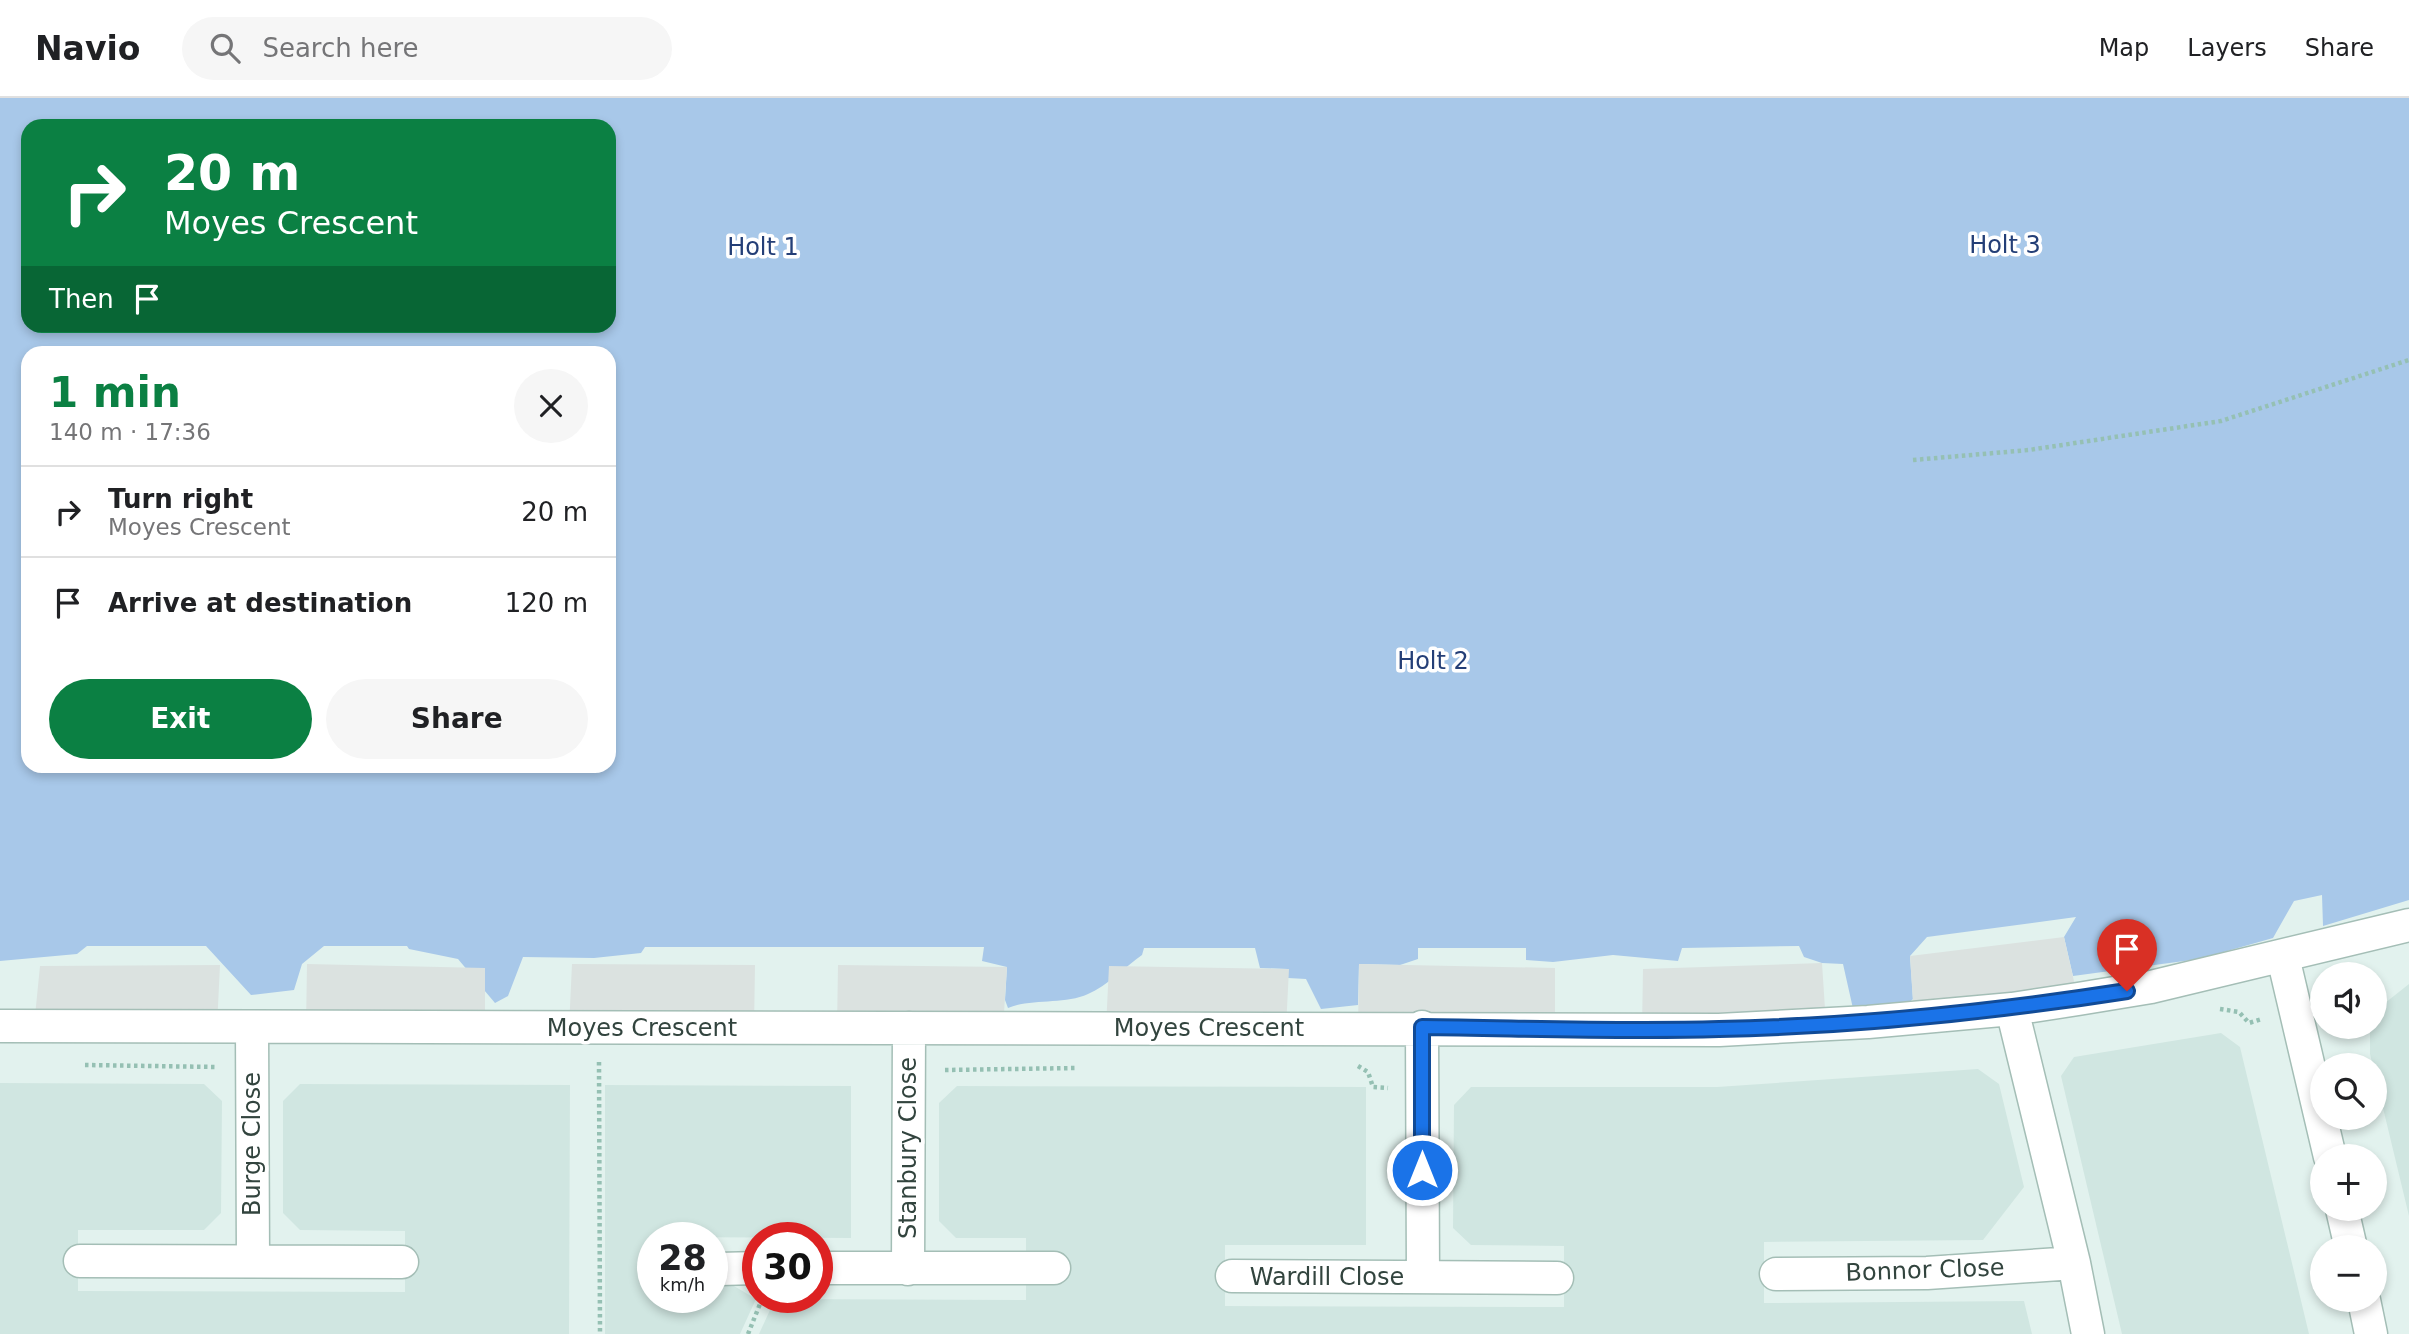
<!DOCTYPE html>
<html lang="en">
<head>
<meta charset="utf-8">
<style>
	body { margin:0; font-family:"DejaVu Sans",sans-serif; background:#f6f6f6; color:#202124; height:100vh; display:flex; flex-direction:column; font-size:26px; white-space:nowrap }
	* { box-sizing:border-box; margin:0 }
	p { font-size:23px; color:#757577 }
	.icon { flex:none; width:38px; height:38px; fill:none; stroke:currentColor; stroke-width:2; stroke-linecap:round; stroke-linejoin:round }
	.map { position:relative; flex:1; overflow:hidden }
	.drawer { position:absolute; left:21px; top:248px; width:595px; height:427px; display:flex; flex-direction:column; background:#fff; border-radius:21px; box-shadow:0 4px 10px #0003 }
	.drawer>* { flex:none }
	.hud { position:absolute; left:21px; top:21px; width:595px; height:214px; border-radius:21px; box-shadow:0 4px 10px #0003; background:#0b8043; color:#fff; overflow:hidden }
	.tools { position:absolute; left:2310px; top:864px; display:grid; gap:14px }
	.tools a { display:grid; place-items:center; width:77px; height:77px; border-radius:50%; background:#fff; box-shadow:0 4px 10px #0003; font-size:35px }
	.speed { position:absolute; left:637px; top:1124px; display:flex; gap:14px; font-size:35px; font-weight:700; text-align:center }
	.speed>* { display:grid; place-content:center; width:91px; height:91px; border-radius:50%; background:#fff; box-shadow:0 4px 10px #0003; line-height:1 }
	.speed small { font-size:18px; font-weight:400 }
	.speed .limit { border:10px solid #d22; background:#fff; color:#111 }
	.pin { position:absolute; display:grid; place-items:center; width:60px; height:60px; color:#fff; margin:-72px -30px; border-radius:50% 50% 50% 0; rotate:-45deg; box-shadow:0 0 7px #0007 }
	.pin .icon { rotate:45deg }
	.me { position:absolute; width:77px; margin:-38px; rotate:0deg; stroke-linejoin:round; filter:drop-shadow(0 0 5px #0008) }
	.turn { display:flex; align-items:center; gap:24px; height:147px; padding:0 28px; font-size:32px }
	.turn .icon { width:91px; height:91px; stroke-width:2.5 }
	.turn b { display:block; font-size:49px; line-height:60px }
	.then { display:flex; align-items:center; height:66px; padding:0 28px; background:#0003; gap:14px; font-size:26px }
	.round { display:grid; place-items:center; flex:none; width:74px; height:74px; border-radius:37px; background:#f6f6f6 }
	.head { display:flex; align-items:center; justify-content:space-between; height:119px; padding:0 28px }
	h1 { font-size:42px; font-weight:800; line-height:52px; color:#0b8043 }
	.action { display:flex; gap:14px; margin-top:auto; padding:14px 28px }
	.action a { flex:1; height:80px; border-radius:42px; background:#0b8043; color:#fff; font-size:28px; font-weight:800; line-height:80px; text-align:center }
	.action a+a { background:#f6f6f6; color:#202124 }
	ul { padding:0; list-style:none }
	li { display:flex; align-items:center; gap:21px; height:91px; padding:0 28px; border-top:2px solid #e0e0e0 }
	li div { flex:1 }
	li b { display:block; font-size:26px }
	li em { font-style:normal }
	header { display:flex; align-items:center; gap:42px; box-sizing:border-box; height:98px; padding:0 35px; background:#fff; border-bottom:2px solid #e0e0e0 }
	header strong { font-size:33px }
	nav { display:flex; gap:38px; margin-inline-start:auto; font-size:24px }
	.search { width:490px; height:63px; background:#f6f6f6; display:flex; align-items:center; gap:18px; box-sizing:border-box; padding:0 24px; border-radius:38px; color:#757577; font-size:26px }
	.map>svg:first-child { display:block }
</style>
</head>
<body>
<header>
<strong>Navio</strong>
<div class="search"><svg class="icon" aria-label="search" viewBox="0 0 24 24"><circle cx="10" cy="10" r="6"/><path d="M15 15l6 6"/></svg>Search here</div>
<nav><a>Map</a><a>Layers</a><a>Share</a></nav>
</header>
<div class="map">
<svg width="2409" height="1236" viewBox="0 0 2409 1236">
	<rect width="100%" height="100%" fill="#e2f2ee"/>
	<path fill="#d0e6e1" d="M2409,886V1118L2370,956V933L2375,929L2380,909Z
		M2221,935L2240,949L2309,1236H2122L2061,978L2074,959Z
		M1978,971L1999,986L2024,1089L1983,1142L1764,1144V1205L2024,1203L2032,1236H759L775,1201L1026,1202V1140H956L939,1123V1005L957,988L1366,989V1147H1225V1208L1564,1209V1148L1471,1147L1453,1130L1454,1007L1471,989H1717Z
		M0,985L204,986L222,1003L221,1115L204,1132H78V1193L405,1194V1133L300,1132L283,1115V1003L300,986L570,987L569,1236H0Z
		M605,987L851,988V1140L653,1139V1199H712V1175L756,1201L740,1236H605Z"/>
	<path fill="#a8c8e9" fill-rule="evenodd" d="M0,0H2409V802L2323,828L2322,797L2294,803L2273,840L2199,861L2073,878L2064,839L2076,819L1927,839L1910,858L1913,901L1900,913L1854,915L1843,866L1822,865L1804,859L1799,848L1682,850L1678,863L1613,857L1553,864L1526,862V850H1418V861L1400,867L1359,866L1358,907L1321,911L1306,881L1288,880V871L1260,870L1255,850H1144L1142,857C1125,869 1107,888 1088,896C1064,907 1032,900 1008,910L1005,902L1007,869L982,863L984,849H645L641,855L594,860L523,859L508,898L495,905L458,861L409,851L407,848H324L302,866L294,892L251,897L206,848H87L77,856L0,863ZM28,28H609V228H28ZM28,256H609V668H28Z"/>
	<path fill="#dbe2e0" d="M2064,839L2078,901L1914,920L1910,858Z
		M1822,865L1826,926L1642,931L1643,871Z
		M307,866L485,870V930L306,929Z
		M572,866L755,867L754,930H569Z
		M1359,866L1555,870V931L1358,930Z
		M220,867L217,929L34,928L40,868Z
		M838,867L1007,869L1003,930H837Z
		M1109,868L1289,871L1286,930H1106Z"/>
	<g fill="none" stroke-linecap="round" stroke-linejoin="round">
		<g stroke="#a4beb6" stroke-width="35">
			<path id="minor" d="M2283,859L2330,1059
				M2012,911L2074,1165L2088,1236
				M0,928L1719,932L1868,924L2012,911L2078,901L2151,889L2409,827
				M252,929L253,1162
				M1422,929L1423,1179
				M2342,1111L2351,1150
				M80,1163L402,1164
				M817,1170H1054
				M719,1171L758,1170
				M908,1171L909,930
				M1776,1176L1927,1175L2074,1165
				M1232,1178L1557,1180
				M2364,1202L2371,1236"/>
		</g>
		<path stroke="#95c0b3" stroke-width="4.5" stroke-dasharray="3.5 3.5" stroke-linecap="butt" d="M1913,362L2029,352L2221,323L2409,262
			M2220,911L2239,914L2249,925L2262,921
			M599,964L600,1236
			M85,967L216,969
			M1358,968L1368,974L1373,989L1388,990
			M945,972L1076,970
			M748,1236L760,1206"/>
		<use href="#minor" stroke="#fff" stroke-width="32"/>
	</g>
	<g fill="none" stroke-linecap="round" stroke-linejoin="round">
		<g stroke="#114b97" stroke-width="18">
			<path id="route" d="M1422,1072V929C1521,930 1620,934 1719,931C1856,928 1992,914 2127,893"/>
		</g>
		<use href="#route" stroke="#1a73e8" stroke-width="12"/>
	</g>
	<g text-anchor="middle" dominant-baseline="central" stroke-width="7" stroke-linejoin="round" paint-order="stroke">
		<g font-size="24" fill="#243f77" stroke="#fff">
			<text x="2005" y="147">Holt 3</text>
			<text x="763" y="149">Holt 1</text>
			<text x="1433" y="563">Holt 2</text>
		</g>
		<g font-size="24" fill="#32443e" stroke="#fff">
			<text x="642" y="930">Moyes Crescent</text>
			<text x="1209" y="930">Moyes Crescent</text>
			<text transform="translate(252 1046) rotate(-90)">Burge Close</text>
			<text transform="translate(908 1050) rotate(-90)">Stanbury Close</text>
			<text transform="translate(1925 1172) rotate(-2)">Bonnor Close</text>
			<text x="1327" y="1179">Wardill Close</text>
		</g>
	</g>
</svg>
<div class="tools">
<a><svg class="icon" aria-label="sound" viewBox="0 0 24 24"><path d="M4 9h4l5-4v14l-5-4H4zM17 9q2 3 0 6"/></svg></a>
<a><svg class="icon" aria-label="search" viewBox="0 0 24 24"><circle cx="10" cy="10" r="6"/><path d="M15 15l6 6"/></svg></a>
<a>+</a>
<a>−</a>
</div>
<div class="speed"><div>28<small>km/h</small></div><div class="limit">30</div></div>
<div class="pin" style="left:2127px;top:893px;background:#d93025"><svg class="icon" aria-label="arrive" viewBox="0 0 24 24"><path d="M6 21V4h12l-3 4 3 4H6"/></svg></div>
<svg class="me" style="left:1422px;top:1072px" viewBox="-20 -20 40 40"><circle r="17" fill="#1a73e8" stroke="#fff" stroke-width="3"/><path d="M0-11L8 9 0 5-8 9z" fill="#fff"/></svg>
<div class="hud">
<div class="turn"><svg class="icon" aria-label="right" viewBox="0 0 24 24"><path d="M7 20v-9h11M14 6l5 5-5 5"/></svg><div><b>20 m</b>Moyes Crescent</div></div>
<div class="then">Then<svg class="icon" aria-label="arrive" viewBox="0 0 24 24"><path d="M6 21V4h12l-3 4 3 4H6"/></svg></div>
</div>
<section class="drawer">
<div class="head"><div><h1>1 min</h1><p>140 m · 17:36</p></div><a class="round"><svg class="icon" aria-label="close" viewBox="0 0 24 24"><path d="M6 6l12 12M18 6L6 18"/></svg></a></div>
<ul>
<li><svg class="icon" aria-label="right" viewBox="0 0 24 24"><path d="M7 20v-9h11M14 6l5 5-5 5"/></svg><div><b>Turn right</b><p>Moyes Crescent</p></div><em>20 m</em></li>
<li><svg class="icon" aria-label="arrive" viewBox="0 0 24 24"><path d="M6 21V4h12l-3 4 3 4H6"/></svg><div><b>Arrive at destination</b></div><em>120 m</em></li>
</ul>
<div class="action"><a>Exit</a><a>Share</a></div>
</section>
</div>
</body>
</html>
